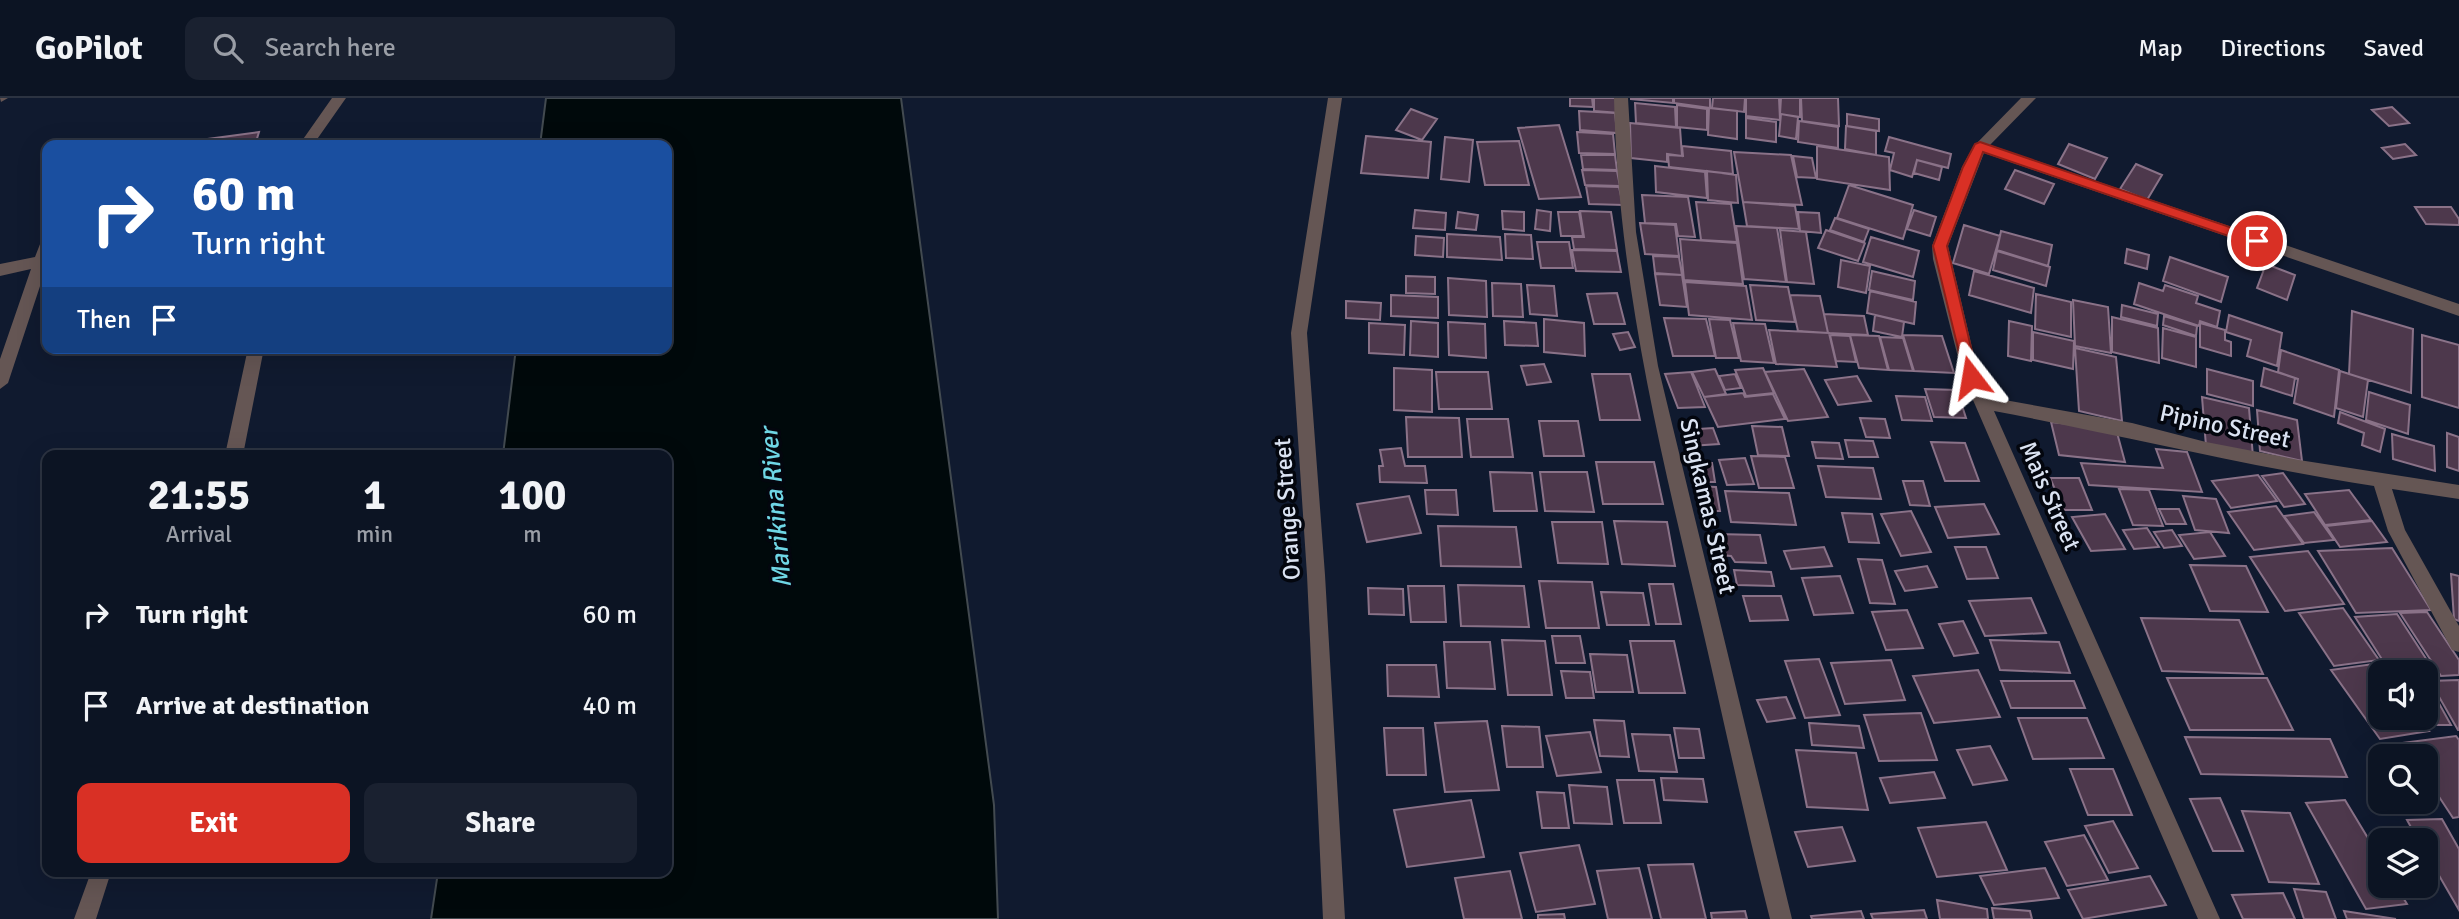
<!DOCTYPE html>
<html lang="en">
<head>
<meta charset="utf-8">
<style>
	body { margin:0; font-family:Signika,sans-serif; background:#1a2130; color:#f1f3f6; height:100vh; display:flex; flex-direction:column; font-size:26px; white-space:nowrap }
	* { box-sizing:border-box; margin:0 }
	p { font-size:23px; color:#9a9ea6 }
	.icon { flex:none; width:38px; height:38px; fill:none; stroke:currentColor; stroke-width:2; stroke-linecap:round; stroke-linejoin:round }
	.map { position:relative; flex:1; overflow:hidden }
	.drawer { position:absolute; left:42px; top:352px; width:630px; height:427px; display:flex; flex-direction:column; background:#0c1423; border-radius:14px; box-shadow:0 7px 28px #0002,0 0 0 2px #2c3341 }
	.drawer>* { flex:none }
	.guide { position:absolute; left:42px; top:42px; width:630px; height:214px; border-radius:14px; box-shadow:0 7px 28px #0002,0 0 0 2px #2c3341; background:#1a4fa0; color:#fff; overflow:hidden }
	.buttons { position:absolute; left:2368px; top:562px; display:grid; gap:14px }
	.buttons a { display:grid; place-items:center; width:70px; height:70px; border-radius:14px; background:#0c1423; box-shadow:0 7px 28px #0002,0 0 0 2px #2c3341; font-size:35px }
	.pin { position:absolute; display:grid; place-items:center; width:60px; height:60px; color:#fff; margin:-30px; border:4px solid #fff; border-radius:50%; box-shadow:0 2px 7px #0007 }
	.me { position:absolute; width:77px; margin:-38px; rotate:346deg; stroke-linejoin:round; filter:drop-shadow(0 0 5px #0008) }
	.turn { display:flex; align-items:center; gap:24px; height:147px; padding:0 35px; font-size:32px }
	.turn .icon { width:91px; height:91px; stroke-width:2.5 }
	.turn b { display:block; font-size:49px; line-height:60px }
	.then { display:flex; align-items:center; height:66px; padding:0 35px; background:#0003; gap:14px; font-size:26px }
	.eta { display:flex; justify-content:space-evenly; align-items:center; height:119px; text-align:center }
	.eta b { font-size:42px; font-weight:700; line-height:49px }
	.action { display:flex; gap:14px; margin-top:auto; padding:14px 35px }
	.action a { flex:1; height:80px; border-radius:14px; background:#d93025; color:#fff; font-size:28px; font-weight:700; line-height:80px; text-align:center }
	.action a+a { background:#1a2130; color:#f1f3f6 }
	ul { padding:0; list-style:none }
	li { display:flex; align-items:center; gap:21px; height:91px; padding:0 35px }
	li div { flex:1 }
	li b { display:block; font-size:26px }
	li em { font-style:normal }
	header { display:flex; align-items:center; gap:42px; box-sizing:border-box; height:98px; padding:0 35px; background:#0c1423; border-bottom:2px solid #2c3341 }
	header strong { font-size:33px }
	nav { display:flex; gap:38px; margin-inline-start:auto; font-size:24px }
	.search { width:490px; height:63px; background:#1a2130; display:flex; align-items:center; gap:18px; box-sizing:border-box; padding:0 24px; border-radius:14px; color:#9a9ea6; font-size:26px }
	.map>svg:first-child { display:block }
</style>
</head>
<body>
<header>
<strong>GoPilot</strong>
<div class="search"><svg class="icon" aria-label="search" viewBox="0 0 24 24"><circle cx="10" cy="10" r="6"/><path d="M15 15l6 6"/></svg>Search here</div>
<nav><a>Map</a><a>Directions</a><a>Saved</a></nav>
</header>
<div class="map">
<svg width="2459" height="821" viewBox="0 0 2459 821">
	<rect width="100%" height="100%" fill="#101a2f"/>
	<path fill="#00090b" stroke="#424a50" stroke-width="2" d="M546,0H901L994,707L998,821H431L438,774H667V357H503L516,250H667V47H540Z"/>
	<path fill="#4d384c" stroke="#8a7288" stroke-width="2" d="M1570,0H1592L1593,9L1570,8Z
		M1594,0H1618L1620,15L1594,13Z
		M1631,0H1673V5L1631,1Z
		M1674,0H1710V10L1674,5Z
		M1713,0H1745L1744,14L1712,10Z
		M1746,0H1779L1780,22L1746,18Z
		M1781,0H1800V19L1780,16Z
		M1801,0H1838L1839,28L1802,23Z
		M1635,5L1675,9L1676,29L1636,25Z
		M1677,7L1707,11V32L1677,29Z
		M2392,9L2409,25L2389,28L2372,12Z
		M1709,10L1737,13V41L1708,37Z
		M1411,11L1437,21L1422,42L1396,32Z
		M1579,13L1615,15L1617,35L1580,32Z
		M1781,16L1798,19L1796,41L1779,38Z
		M1847,16L1879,21V33L1847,28Z
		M1746,20L1776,24V44L1746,40Z
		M1799,23L1838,29V50L1798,44Z
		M1630,25L1680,30L1682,58L1667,56V64L1631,60Z
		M1559,27L1581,99L1539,101L1518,30Z
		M1846,28L1876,33V57L1845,51Z
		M259,34L255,47H206L208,41Z
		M1577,34L1613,36L1615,56L1579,55Z
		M1366,38L1431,44L1428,80L1361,75Z
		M1445,39L1473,42L1469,84L1441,81Z
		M1889,39L1951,56L1948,70L1917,62L1912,79L1890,72L1894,55L1885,53Z
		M1519,43L1529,87H1485L1477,44Z
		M2069,46L2107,60L2095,81L2058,66Z
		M2405,46L2416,57L2393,61L2382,50Z
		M1682,48L1731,53L1733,76L1669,69L1668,57L1683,58Z
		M1817,48L1889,59L1890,92L1817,81Z
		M1734,54L1791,57L1802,107L1743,104Z
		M1581,57H1615L1617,72L1583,71Z
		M1793,58L1812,60L1816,80L1797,79Z
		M1917,62L1942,69L1939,82L1914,75Z
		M2136,66L2162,77L2147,102L2120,91Z
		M1655,68L1705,74L1707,100L1656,94Z
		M1582,72L1617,73L1620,88L1585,87Z
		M2015,72L2054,86L2044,106L2005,91Z
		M1707,73L1736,77L1738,105L1708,102Z
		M1849,87L1913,107L1903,141L1837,120Z
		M1586,88L1619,89L1623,107L1589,106Z
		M1642,97L1688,99L1695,139L1678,138L1676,126L1645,125Z
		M1696,104L1731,106L1737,144L1701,142Z
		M1743,104L1795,108L1799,131L1747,128Z
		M2415,109H2451L2459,121V127L2426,126Z
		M1415,112L1446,115L1445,132L1413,130Z
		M1537,112L1551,114L1550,133L1535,131Z
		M1914,112L1936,119L1930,138L1907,131Z
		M1502,113L1524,114V133L1503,131Z
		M1580,113L1611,114L1617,152L1574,151L1572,139H1584Z
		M1458,114L1478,117L1476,132L1456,130Z
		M1558,114H1579L1583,138H1561Z
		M1798,114L1819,115L1821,135L1800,133Z
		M1835,120L1869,131L1864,144L1830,132Z
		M1640,125L1675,127L1679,158L1645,156Z
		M1964,127L2000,138L1989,176L1953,165Z
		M1736,128L1777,130L1786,184L1744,181Z
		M1780,132L1806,134L1814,186L1787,184Z
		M1826,132L1865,145L1858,163L1818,150Z
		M2001,133L2052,147L2048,168L1997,152Z
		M1447,136L1500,139L1502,162L1447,159Z
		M1505,136L1531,137L1533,161L1506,160Z
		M1416,138L1444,140L1443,159L1415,157Z
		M1871,139L1919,153L1913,179L1863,164Z
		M1680,141L1737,145L1743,186L1684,182Z
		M1537,144H1569L1573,170H1541Z
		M2127,151L2149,157L2147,171L2125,165Z
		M1572,152L1617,153L1621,174L1576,173Z
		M1997,153L2050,169L2046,188L1993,172Z
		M1653,158L1679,159L1682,177L1655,175Z
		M2170,159L2228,179L2221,204L2163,183Z
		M1841,162L1870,168L1866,195L1838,189Z
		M2266,166L2295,177L2287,202L2257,190Z
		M1872,173L1915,183L1913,202L1869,192Z
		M1974,173L2034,190L2031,215L1969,197Z
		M1655,176L1682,177L1687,209L1660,207Z
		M1406,178L1435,179V196L1406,195Z
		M1448,180L1486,183L1487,219L1449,217Z
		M1685,184L1746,188L1752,222L1689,217Z
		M1492,185L1521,186L1523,219L1493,218Z
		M2139,185L2163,193L2165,187L2198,198L2196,205L2220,213L2217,229L2200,223L2199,228L2134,206Z
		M1527,187L1554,188L1557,218L1530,216Z
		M1750,187L1788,189L1795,224L1756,222Z
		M1870,193L1916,204L1914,226L1867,215Z
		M1617,195L1625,226H1594L1587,196Z
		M2036,196L2071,204V239L2035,231Z
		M1391,197L1438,199V220L1391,218Z
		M1790,197L1820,198L1828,235L1798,233Z
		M2073,202L2108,209L2111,255L2075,248Z
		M1346,203L1381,205L1380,222L1346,220Z
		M2122,207L2158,216L2157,228L2121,219Z
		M2352,213L2413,231L2411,295L2349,276Z
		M1824,216L1864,218L1868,237L1828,235Z
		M1875,217L1904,224L1902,239L1873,233Z
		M2229,217L2282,235L2277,268L2247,258L2251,242L2226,234Z
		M2164,218L2197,228L2196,238L2163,227Z
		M2112,219L2158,230L2159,265L2112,254Z
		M1664,220L1706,221L1715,258H1673Z
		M1544,221L1584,225L1585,258L1544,254Z
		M1709,221L1730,222L1739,260H1716Z
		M1411,223L1438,225V259L1410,257Z
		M1504,223L1536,225L1538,248L1505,247Z
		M2009,223L2032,228L2031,263L2008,258Z
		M1448,224L1485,226L1486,260L1449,257Z
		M1369,225L1405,227L1404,257L1369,255Z
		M1733,225L1765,226L1774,265L1741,263Z
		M2200,225L2225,232V242L2231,244V258L2200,249Z
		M2163,230L2196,239V269L2162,260Z
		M1769,232L1829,235L1837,269L1776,266Z
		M1628,234L1635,249L1620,252L1613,236Z
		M2033,234L2074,243L2073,271L2033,262Z
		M1830,237L1850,238L1856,264L1836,263Z
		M1850,237L1879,238L1888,272L1859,270Z
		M1903,237L1942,238L1954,275L1914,273Z
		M2422,237L2459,247V310L2422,299Z
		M1880,239L1903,240L1913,273L1889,272Z
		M2075,250L2116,259L2122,323L2079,313Z
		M2281,252L2339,272L2334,319L2294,305L2298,281L2278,274Z
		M1544,266L1551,284L1527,287L1521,268Z
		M1394,270L1432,272V314L1394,312Z
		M1763,270L1774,295L1746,298L1735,272Z
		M2264,270L2295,280L2292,298L2261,288Z
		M1715,271L1726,296L1704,299L1692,274Z
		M1804,271L1828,319L1788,323L1765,274Z
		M2207,271L2253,283V308L2207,296Z
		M2340,273L2368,282L2363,319L2336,310Z
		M1436,274H1488L1492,311H1439Z
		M1691,274L1705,309L1678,310L1665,276Z
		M1592,276H1630L1640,322H1600Z
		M1735,276L1741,290L1725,292L1719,278Z
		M1857,278L1871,303L1838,307L1825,282Z
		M1925,291L1957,292L1966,320L1934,319Z
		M2369,294L2410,307L2408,336L2366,322Z
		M1743,295L1745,299L1773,296L1785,321L1718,329L1704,299Z
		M1896,298L1925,299L1932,323L1902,322Z
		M2202,299L2249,310L2253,359L2206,348Z
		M2257,312L2297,322L2302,363L2260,353Z
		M2340,314L2385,331L2380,354L2362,347L2364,335L2338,325Z
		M1406,319L1459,320L1462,359H1408Z
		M1860,320L1885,321L1890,340L1866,339Z
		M1467,321H1508L1513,359H1471Z
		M1539,323H1578L1584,358H1544Z
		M2051,324L2116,331L2125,364L2059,357Z
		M1752,328L1782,329L1789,358L1758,357Z
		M1713,330L1719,346L1690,348L1684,332Z
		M2447,335L2459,339V373L2447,369Z
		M2392,336L2434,348L2435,373L2393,361Z
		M1845,342L1873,343L1878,359H1849Z
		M1812,344L1839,345L1843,361L1816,360Z
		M1931,344L1965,345L1979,383H1945Z
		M1401,350L1405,368H1425L1427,385L1380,384L1379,368H1383L1380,352Z
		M2156,351L2187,354L2202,394L2089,387L2081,365L2163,370Z
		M1751,358L1785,359L1794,390H1759Z
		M1745,360L1754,386L1727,387L1719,362Z
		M1596,364H1654L1663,406H1603Z
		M1692,364L1712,365L1715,384H1697Z
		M1818,368L1873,370L1881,401L1826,399Z
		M1490,374L1532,375L1537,413H1494Z
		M1540,374H1587L1594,414L1545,413Z
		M2283,375L2305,406L2284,409L2262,378Z
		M2258,377L2277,403L2231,410L2212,383Z
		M2050,380H2079L2092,412H2064Z
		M1903,383H1923L1930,408L1910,407Z
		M1695,388L1716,389L1720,413H1700Z
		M2119,391L2149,392L2163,428L2133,427Z
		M1425,392H1456L1458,417L1427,416Z
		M2349,392L2371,422L2325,427L2305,396Z
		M1725,393L1789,395L1796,427L1731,424Z
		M1409,398L1421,435L1367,444L1357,406Z
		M2183,398L2216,401L2229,435L2195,432Z
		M1984,406L1999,436L1948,440L1935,409Z
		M2276,408L2303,446L2254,452L2228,414Z
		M2159,411H2179L2186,426H2166Z
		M1911,413L1931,454L1901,458L1881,416Z
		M2314,414L2334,442L2304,445L2284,418Z
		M1842,415L1872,416L1879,445L1849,444Z
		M2105,416L2125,451L2091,453L2072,419Z
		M1614,423L1667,424L1675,468L1622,466Z
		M2372,423L2387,444L2340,449L2326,428Z
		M1552,424H1602L1608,466L1558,465Z
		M1438,428L1516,429L1521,469L1441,468Z
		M2147,430L2159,449L2134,451L2123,432Z
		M2172,432L2182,448L2164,450L2154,434Z
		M2210,434L2225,458L2194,461L2179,437Z
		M1716,436L1760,437L1766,465L1735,464L1731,458L1720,457Z
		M1824,449L1832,468L1791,471L1784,453Z
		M1955,449H1986L1998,480L1967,481Z
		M2392,450L2431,512L2356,515L2318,453Z
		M2308,453L2344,506L2285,513L2250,459Z
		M1858,461L1882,462L1895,506L1870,505Z
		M2190,467L2246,468L2268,514L2210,513Z
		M1927,468L1937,489L1905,493L1895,473Z
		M1734,472L1771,474L1774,488L1737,487Z
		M2451,476L2459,478V523L2454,521Z
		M1840,478L1853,515L1814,517L1802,480Z
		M1539,483L1592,484L1599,530H1546Z
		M1649,486H1673L1681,526H1656Z
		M1458,487L1524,488L1529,529L1461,528Z
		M1408,488H1444L1446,524H1411Z
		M1368,490L1403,491L1404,517L1369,516Z
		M1601,494L1643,495L1649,527H1607Z
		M1743,498H1781L1788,522L1750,523Z
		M2031,500L2046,535L1985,538L1969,503Z
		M2343,510L2379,562L2334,568L2299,515Z
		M1907,512L1923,550L1886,552L1872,514Z
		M2427,514L2459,562V577L2441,578L2400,515Z
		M2397,516L2436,576L2390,574L2355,519Z
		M2141,520L2239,522L2263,576L2162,573Z
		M1963,523L1978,555L1954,558L1939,526Z
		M1552,538H1580L1585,565H1556Z
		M1502,542L1545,543L1552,597H1508Z
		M1990,542L2059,544L2070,575L2000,572Z
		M1630,543H1674L1685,595H1639Z
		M1444,544H1490L1495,591L1447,590Z
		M1590,556L1627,557L1633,594H1596Z
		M1819,561L1840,617L1805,620L1785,563Z
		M1891,562L1905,602L1845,606L1831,565Z
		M2380,565L2387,574H2380V620H2419L2429,633L2380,641L2331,572Z
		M1387,567H1436L1439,599L1388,598Z
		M1978,572L2000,619L1934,625L1913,578Z
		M1561,573L1590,574L1594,600H1566Z
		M2167,580H2267L2293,632H2190Z
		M2426,582L2451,627H2430L2426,619Z
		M2459,582V632H2458L2430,583Z
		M2001,583H2074L2085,610H2011Z
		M1786,599L1795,620L1767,624L1757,602Z
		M1921,615L1937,662L1879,663L1864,617Z
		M2018,620H2087L2104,660L2033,661Z
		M1594,622L1624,623L1629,659L1600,658Z
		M1487,623L1499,692L1445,694L1435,625Z
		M1809,625L1859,628L1864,650L1812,647Z
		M1502,628L1539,629L1543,669H1507Z
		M1384,630H1423L1426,677H1387Z
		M1674,630L1699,631L1704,660H1679Z
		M1590,634L1601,674L1557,678L1546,638Z
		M1632,636L1670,637L1677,674L1639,673Z
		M2456,638L2459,642V719L2453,720L2426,679V658H2411L2402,645Z
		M2185,639L2330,641L2347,679L2201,676Z
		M1990,648L2007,682L1973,687L1957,652Z
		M1796,652L1856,655L1868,712L1807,709Z
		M2070,671H2113L2132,717H2088Z
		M1934,674L1945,700L1890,705L1880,680Z
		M1661,680L1703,681L1707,704L1664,702Z
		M1617,682H1654L1661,725H1624Z
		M1569,687L1607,689L1612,726L1574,725Z
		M1537,694L1564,695L1569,730H1542Z
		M2220,700L2243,753H2213L2190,701Z
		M1471,702L1484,759L1407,769L1394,712Z
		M2345,702L2380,760V788H2396L2407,806L2366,811L2306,705Z
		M2242,713L2290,715L2319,786L2269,784Z
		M2442,721L2459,751V812L2426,755V742H2418L2407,722Z
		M2113,723L2138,770L2109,775L2085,728Z
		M1986,724L2007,772L1937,779L1918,730Z
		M1842,729L1855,763L1808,769L1795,734Z
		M2084,737L2108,782L2067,788L2045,744Z
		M1579,747L1595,806L1536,814L1520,755Z
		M1693,766L1706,821H1661L1648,767Z
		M1639,770L1652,821H1608L1597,773Z
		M2045,770L2059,800L1994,807L1980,778Z
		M1510,773L1522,821H1464L1455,780Z
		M2150,778L2166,807L2083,821L2068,792Z
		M2294,791L2326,794L2336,821H2304Z
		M2283,795L2295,821H2243L2232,797Z
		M1937,802L1987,811L1988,821H1940Z
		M1992,810L2030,813L2032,821H1994Z
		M1924,812L1927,821H1873L1871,816Z
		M1745,813L1747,821H1712L1711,815Z
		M1861,813L1864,821H1812L1811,818Z
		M2344,813L2396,821H2347Z
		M1564,816L1565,821H1538V817Z"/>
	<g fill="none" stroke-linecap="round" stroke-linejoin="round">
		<path fill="#655654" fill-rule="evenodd" d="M0,0H8L1,4Z"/>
		<path fill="#655654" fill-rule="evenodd" d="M332,0H346L313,47H299Z
			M1328,0H1342L1307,235L1325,477L1345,821H1323L1307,477L1291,235Z
			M1614,0H1628L1636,134L1658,268L1792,821H1770C1744,720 1723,618 1699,516C1658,343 1618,180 1614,0Z
			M2021,0H2036L1990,47L2459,206V218L1984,55L1948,148L1979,279L1988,299L2132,325L2206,344L2299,362L2459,387V401L2392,391L2405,432L2459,528V554L2452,552L2388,433L2374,388C2246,368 2121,337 1994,313L2220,821H2198L1963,279L1933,161L1932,148L1962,69L1973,49Z
			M47,140V167L8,285L0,291V261L31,171L0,178V166L35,159L42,141Z
			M248,250H264L243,357H225Z
			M91,774H111L96,821H74Z"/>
	</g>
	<path fill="#d93025" stroke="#8d1f18" stroke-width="2" d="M1980,44L2262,140L2264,143L2257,148L2252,146L1983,54L1947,148L1978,279L1976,283H1966L1933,148L1963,69L1975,46Z"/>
	<g text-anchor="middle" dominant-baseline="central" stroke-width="7" stroke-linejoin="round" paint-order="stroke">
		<g font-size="24" fill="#dbe3f2" stroke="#03060e">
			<text transform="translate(2225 328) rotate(12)">Pipino Street</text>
			<text transform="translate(2050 398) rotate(66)">Mais Street</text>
			<text transform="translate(1708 408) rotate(77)">Singkamas Street</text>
			<text transform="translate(1287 411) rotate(-94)">Orange Street</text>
		</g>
		<g font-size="26" font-style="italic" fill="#6fd6e5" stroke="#03060e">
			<text transform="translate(776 410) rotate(-95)">Marikina River</text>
		</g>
	</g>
</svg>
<div class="buttons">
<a><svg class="icon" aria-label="sound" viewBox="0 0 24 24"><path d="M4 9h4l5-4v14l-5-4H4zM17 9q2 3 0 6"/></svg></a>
<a><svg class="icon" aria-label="search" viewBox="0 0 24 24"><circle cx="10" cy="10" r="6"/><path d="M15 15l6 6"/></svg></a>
<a><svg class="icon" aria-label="layers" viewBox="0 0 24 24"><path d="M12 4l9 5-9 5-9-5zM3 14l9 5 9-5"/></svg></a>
</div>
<div class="pin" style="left:2257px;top:143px;background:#d93025"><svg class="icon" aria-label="arrive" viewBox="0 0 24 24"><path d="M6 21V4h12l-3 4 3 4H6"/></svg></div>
<svg class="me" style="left:1971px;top:279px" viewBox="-20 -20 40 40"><path d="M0-17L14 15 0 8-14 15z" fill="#d93025" stroke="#fff" stroke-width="4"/></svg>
<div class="guide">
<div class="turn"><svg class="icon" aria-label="right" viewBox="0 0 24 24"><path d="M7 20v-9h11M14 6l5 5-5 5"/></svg><div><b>60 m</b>Turn right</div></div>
<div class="then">Then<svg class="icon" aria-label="arrive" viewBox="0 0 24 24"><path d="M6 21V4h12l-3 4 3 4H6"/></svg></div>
</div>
<section class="drawer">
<div class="eta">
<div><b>21:55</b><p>Arrival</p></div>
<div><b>1</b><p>min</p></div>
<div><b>100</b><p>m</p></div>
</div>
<ul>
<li><svg class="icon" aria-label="right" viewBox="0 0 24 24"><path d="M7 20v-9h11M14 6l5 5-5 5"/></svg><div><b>Turn right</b></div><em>60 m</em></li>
<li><svg class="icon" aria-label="arrive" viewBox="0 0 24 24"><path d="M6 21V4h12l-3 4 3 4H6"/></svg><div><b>Arrive at destination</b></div><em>40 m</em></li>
</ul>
<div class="action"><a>Exit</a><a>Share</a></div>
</section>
</div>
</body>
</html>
